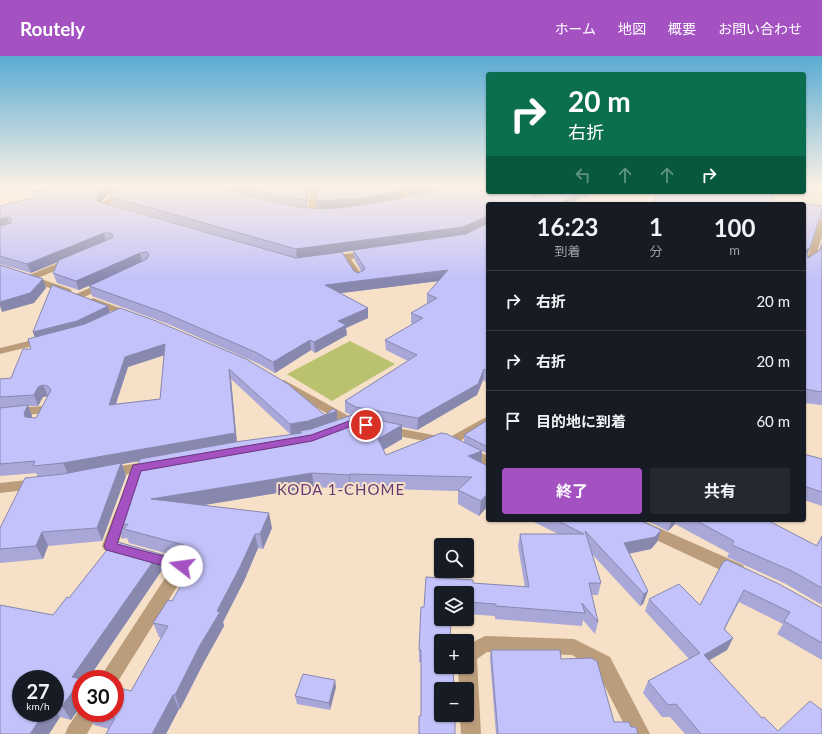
<!DOCTYPE html>
<html lang="ja">
<head>
<meta charset="utf-8">
<style>
	body { margin:0; font-family:Lato,"Noto Sans JP",sans-serif; background:#242831; color:#f1f3f6; height:100vh; display:flex; flex-direction:column; font-size:15px; white-space:nowrap }
	* { box-sizing:border-box; margin:0 }
	p { font-size:13px; color:#9ea1a6 }
	.icon { flex:none; width:22px; height:22px; fill:none; stroke:currentColor; stroke-width:2; stroke-linecap:round; stroke-linejoin:round }
	.map { position:relative; flex:1; overflow:hidden }
	.panel { position:absolute; left:486px; top:146px; width:320px; height:320px; display:flex; flex-direction:column; background:#171b24; border-radius:4px; box-shadow:0 1px 3px #0004 }
	.panel>* { flex:none }
	.top-card { position:absolute; left:486px; top:16px; width:320px; height:122px; border-radius:4px; box-shadow:0 1px 3px #0004; background:#0b6e4f; color:#fff; overflow:hidden }
	.fabs { position:absolute; left:434px; top:482px; display:grid; gap:8px }
	.fabs a { display:grid; place-items:center; width:40px; height:40px; border-radius:4px; background:#171b24; box-shadow:0 1px 3px #0004; font-size:20px }
	.speed { position:absolute; left:12px; top:614px; display:flex; gap:8px; font-size:20px; font-weight:700; text-align:center }
	.speed>* { display:grid; place-content:center; width:52px; height:52px; border-radius:50%; background:#171b24; box-shadow:0 1px 3px #0004; line-height:1 }
	.speed small { font-size:10px; font-weight:400 }
	.speed .limit { border:6px solid #d22; background:#fff; color:#111 }
	.pin { position:absolute; display:grid; place-items:center; width:34px; height:34px; color:#fff; margin:-17px; border:2px solid #fff; border-radius:50%; box-shadow:0 1px 4px #0007 }
	.me { position:absolute; width:44px; margin:-22px; rotate:285deg; stroke-linejoin:round; filter:drop-shadow(0 0 3px #0008) }
	.turn { display:flex; align-items:center; gap:14px; height:84px; padding:0 16px; font-size:18px }
	.turn .icon { width:52px; height:52px; stroke-width:2.5 }
	.turn b { display:block; font-size:28px; line-height:34px }
	.lanes { display:flex; align-items:center; height:38px; padding:0 16px; background:#0003; justify-content:center; gap:20px; direction:ltr }
	.lanes .off { opacity:.35 }
	.eta { display:flex; justify-content:space-evenly; align-items:center; height:68px; text-align:center }
	.eta b { font-size:24px; font-weight:700; line-height:28px }
	.cta { display:flex; gap:8px; margin-top:auto; padding:8px 16px }
	.cta a { flex:1; height:46px; border-radius:4px; background:#a452c2; color:#fff; font-size:16px; font-weight:700; line-height:46px; text-align:center }
	.cta a+a { background:#242831; color:#f1f3f6 }
	ul { padding:0; list-style:none }
	li { display:flex; align-items:center; gap:12px; height:60px; padding:0 16px; border-top:1px solid #363941 }
	li div { flex:1 }
	li b { display:block; font-size:15px }
	li em { font-style:normal }
	header { display:flex; align-items:center; gap:24px; box-sizing:border-box; height:56px; padding:0 20px; background:#a452c2; color:#fff }
	header strong { font-size:19px }
	nav { display:flex; gap:22px; margin-inline-start:auto; font-size:14px }
	.map>svg:first-child { display:block }
</style>
</head>
<body>
<header>
<strong>Routely</strong>
<nav><a>ホーム</a><a>地図</a><a>概要</a><a>お問い合わせ</a></nav>
</header>
<div class="map">
<svg width="822" height="678" viewBox="0 0 822 678">
	<rect width="100%" height="100%" fill="#f6e0c8"/>
	<path fill="#e2d9c4" d="M804,129H822V156L804,169V148H670L639,138L620,141L600,138L601,136H804Z"/>
	<path fill="#bac26f" d="M350,285L395,308L332,345L287,318Z"/>
	<g fill="none" stroke-linecap="round" stroke-linejoin="round">
		<path fill="#bb9d7b" fill-rule="evenodd" d="M69,129C75,129 78,132 84,133C96,136 111,129 120,139L108,149L119,154L115,156L99,150L112,139L110,138L81,137Z
			M310,129H316L317,148L315,157L311,159L307,157L309,148Z
			M397,129H403L410,146L409,148H406L402,146Z
			M819,165H822V180L815,204L804,211V204L807,203Z
			M369,195L372,196L373,198L372,200L351,203L364,222L359,225L356,224L343,204L330,206L326,203L330,200Z
			M70,202L74,205L73,207L38,222L70,233L72,235L70,237L67,238L0,215V209L29,219Z
			M105,225L110,228L108,230L82,242L79,243L74,240L76,238Z
			M93,242L136,258L137,260L132,263L128,262L90,247L88,245Z
			M45,281L50,284L49,286L0,298V292Z
			M284,324L356,364L362,365L363,368L362,371L357,372L348,370L280,330L278,328L280,326Z
			M44,350L48,351L50,354L48,357L0,361V353Z
			M488,360V369L451,390L387,378L382,377L381,374L382,371L387,370L448,382Z
			M468,391L488,400V411L463,398L461,395L463,392Z
			M151,405L156,407L158,410L156,413L108,422L103,420L101,417L103,414L108,412Z
			M37,423L42,424L44,428L42,432L0,437V427Z
			M122,451L127,452L129,456L119,486L131,490L133,494L131,498L125,500L104,494L102,490L115,456L117,452Z
			M619,464H641L743,509L745,514L743,519L737,521L731,519L622,468Z
			M150,495L188,505L190,510L115,630V623H100L103,617L171,513L144,505L142,501L144,497Z
			M485,580L574,583L610,601L650,678H629L596,613L572,599L487,596L477,603L481,678H461L460,659H467V633H459L458,611H467V589Z
			M81,651V657H99L87,678H65L68,671Z"/>
	</g>
	<path fill="#a8a7d7" fill-rule="evenodd" d="M82,129H309L307,152H316L400,135V142L409,140L404,129H448L418,138L488,136H549L541,141H545L552,136H592L586,142L583,141L571,148H488V327L483,324L477,339L417,374L402,371V383L383,394L386,399L464,386V379L488,365V398L482,395L481,407L488,410V451H487L479,460L458,448V435L351,432L350,433L314,431L203,449L272,472L263,493L258,492L244,525L223,566L224,570L204,606L180,653H179L166,678H106L109,673L94,669L87,657H115L131,635L162,582L159,581L153,567L172,545L188,518H187L182,504L183,502L129,487L127,482L122,483L116,469L139,405L122,408L126,420L102,485L48,490L43,503L0,507V472L38,421L36,417L0,420V323L11,322L31,293L35,281L33,276L110,256L85,268L120,252L325,359L337,364L351,359L345,356V345L408,305L386,294L385,284L413,268L411,267V257L427,248V238L439,225L340,237L368,252V262L346,272L347,279L315,297L311,294L275,317L257,307L168,268L92,240L89,230L109,221L79,234L57,227L53,217L58,206L31,217L0,208V150L79,131H82ZM102,132L113,133L116,135L109,140L111,148L296,202L100,146L108,140ZM353,195L354,203L361,215L358,217L354,215L342,196ZM164,299L160,343L116,348L128,311ZM231,323L291,379L300,377V378L237,386ZM48,340L36,362H32V360L28,350H38L43,341Z
		M804,148L822,150V165L819,164L807,198L808,202L819,195L822,185V368V349L804,347Z
		M804,398L822,403V450L804,444Z
		M530,464H639L661,474L657,486L651,493L629,498L648,535L643,548L640,550L592,498L601,527L598,539H592L598,566L595,578L583,564L582,570L495,563V560L467,558V537H441V563H451L450,585H441V611H453L454,633H441V659H455V678H419V660H421V606H419V594L421,551H424L426,521L473,524V527L525,531L518,490L520,478H558Z
		M645,464H767L816,490L822,480V549L786,528L727,501L729,497L675,468L668,475Z
		M114,485L164,499L169,514L168,515L162,514L88,623H81V653L80,651L71,664L60,661L49,678H0V549L53,559L67,541L69,542ZM21,623H55V657H21Z
		M723,506L822,552V604L777,578L783,568L739,546L725,573L733,582L727,594L709,604L762,662L778,675L821,678H685L670,661H662L643,637L648,625L689,603L645,555L649,543L700,549Z
		M491,594L561,603L614,666L631,671L638,678H496L490,603Z
		M336,631L330,654L297,648L295,640Z"/>
	<path fill="#8888af" d="M307,129H309L307,152L306,144Z
		M424,129H448L409,141V133Z
		M106,132L108,140L99,147L97,145V139Z
		M400,135V143L363,150L317,154L316,145Z
		M538,136H549L532,147L533,139Z
		M579,136H583V141L571,148H558Z
		M587,136H592L586,142Z
		M488,160V169L463,180L297,202L296,193Z
		M7,161L10,170L0,173V163Z
		M104,177L106,186L31,217L27,208Z
		M810,192L806,202V194Z
		M140,197L142,206L79,234L76,225Z
		M448,214L447,224L326,239L325,229Z
		M43,223L46,232L34,247L2,256L0,250V246Z
		M108,250L110,256L79,271L35,282L33,276Z
		M368,252V262L346,272L347,279L315,297L314,286L338,265Z
		M310,284L311,294L275,317L273,306Z
		M165,288L168,298L128,311L112,359L109,349L125,301Z
		M229,313L231,323L237,388L122,408L126,420L102,485L97,472L68,418L63,407Z
		M484,313L483,324L477,339L417,374L418,362Z
		M43,329L48,340L43,341L38,350L34,339L38,331Z
		M28,349L32,360L29,367L25,361L24,357Z
		M337,355V366L310,376L300,375V377L291,379L290,368Z
		M402,369V383L378,397V383Z
		M482,395L481,409L468,400Z
		M312,417L314,431L156,457L151,443Z
		M350,418L351,432L350,433L349,419Z
		M488,437L487,451L479,460L481,445Z
		M269,457L272,472L263,493L260,478Z
		M672,464H676L675,468L668,475Z
		M661,474L657,486L651,493L621,499L624,487Z
		M42,476L48,490L43,503L36,490Z
		M255,478L258,492L244,525L223,566L224,570L204,606L180,653L175,639Z
		M164,499L169,514L168,515L163,501Z
		M157,500L162,514L88,623H81L72,621Z
		M648,535L643,548L640,550L644,538Z
		M733,582L727,594L698,611L704,599Z
		M335,624L336,631L330,654L329,647Z
		M73,635L76,641H74L80,651L71,664L62,650Z
		M173,639L179,653L166,678H152Z
		M55,653L60,661L49,678H30L44,657H55Z"/>
	<path fill="#c3c2fa" stroke="#8888af" fill-rule="evenodd" d="M60,129H75L79,131L106,132L97,139V145L296,202L342,196L354,215L358,217L364,214L365,212L353,194L466,178L488,167V315L484,313L478,328L418,362L356,351L345,345L417,299L385,284L423,262L411,257L437,242L427,238L448,214L325,229L368,252L338,265L346,269L314,286L310,284L273,306L255,296L165,257L89,230L147,203L149,199L147,196L140,197L76,225L53,217L59,204L112,182L113,180L111,177H104L27,208L0,200V170L11,167V162L7,161L0,163V150L33,142V136Z
		M117,129H214L254,141L297,151L322,153L348,151L386,145L437,134L451,129H488V136H538L533,139V141H545L552,136H579L558,148H488V160L463,171L296,193L109,140L119,132V130Z
		M238,129H307L306,144L271,139Z
		M317,129H398L400,135L362,142L316,145Z
		M407,129H424L409,133Z
		M657,136H766L774,137L771,148H654Z
		M783,146L803,148H783Z
		M804,148L822,150V155L810,192L806,194L808,202L820,194L822,189V336L804,333Z
		M0,209L43,223L30,237L0,246Z
		M52,229L108,250L77,265L33,276Z
		M120,252L156,265L246,303L288,328L325,359L333,353L337,355L308,365L290,368L229,313L235,377L63,407L33,410L35,405L0,408V352L28,349L24,357L25,361L36,362L51,334L48,330L43,329L38,331L34,339L0,341V323L11,322L23,293H31L28,283L85,268ZM165,288L160,343L109,349L125,301Z
		M352,359L402,369L378,383L386,399L441,377L447,378L482,395L468,400L488,410V437L481,445L458,434L472,421L350,418L349,419L312,417L151,443L269,457L260,478H255L240,511L217,555L220,556L199,591L175,639H173L152,678H106L115,662L95,657H115V631L131,635L168,570L153,567L168,544L172,545L195,505L182,504L187,496L184,489L124,473L128,468L116,469L140,403L235,386L302,377L300,375L311,373Z
		M486,365H488V391L464,379Z
		M804,398L822,403V436L804,430Z
		M121,407L97,472L42,476L36,490L0,493V472L25,422L63,418Z
		M556,464H639L661,474L655,481L624,487L648,535L644,538L585,475L601,527H589L598,566L582,547L585,557L496,550V548L467,546V537H441V563H451L450,585H441V611H453L454,633H441V659H455V678H419V660H421V594H419L421,551H424L426,521L473,524V527L529,531L520,478H584Z
		M695,464H767L817,490L822,480V532L792,515L732,489L734,485Z
		M114,485L164,499L163,501L157,500L72,621L81,623V641H74V637L73,635L62,650L55,648V623H21V657H44L30,678H0V549L53,559L67,541L69,542Z
		M727,504L779,528L822,552V587L784,565L790,556L744,534L724,573L733,582L704,599L762,662L764,661L778,675L810,645L822,654V676L821,678H701L676,648L668,649L648,625L700,597L649,543L679,528L700,549L723,506Z
		M491,594H560L561,603L591,602L597,605L614,666H629L631,671H636L638,678H498Z
		M303,618L335,624L329,647L295,640Z"/>
	<linearGradient id="sky" x2="0" y2="1"><stop stop-color="#59abd2"/><stop offset="0.58" stop-color="#fbf1e6"/><stop offset="1" stop-color="#fbf1e6" stop-opacity="0"/></linearGradient>
	<rect width="822" height="224" fill="url(#sky)"/>
	<path fill="#a452c2" stroke="#6b357e" d="M352,364L369,367L371,369L366,372L352,370L312,385L141,415L117,488L186,506L188,510L186,513L182,515L110,495L106,494L104,490L133,409L311,379Z"/>
	<g text-anchor="middle" dominant-baseline="central" stroke-width="4" stroke-linejoin="round" paint-order="stroke">
		<g font-size="15" letter-spacing="1" fill="#633b72" stroke="#f6e0c8">
			<text x="341" y="433">KODA 1-CHOME</text>
		</g>
	</g>
</svg>
<div class="fabs">
<a><svg class="icon" aria-label="search" viewBox="0 0 24 24"><circle cx="10" cy="10" r="6"/><path d="M15 15l6 6"/></svg></a>
<a><svg class="icon" aria-label="layers" viewBox="0 0 24 24"><path d="M12 4l9 5-9 5-9-5zM3 14l9 5 9-5"/></svg></a>
<a>+</a>
<a>−</a>
</div>
<div class="speed"><div>27<small>km/h</small></div><div class="limit">30</div></div>
<div class="pin" style="left:366px;top:369px;background:#d93025"><svg class="icon" aria-label="arrive" viewBox="0 0 24 24"><path d="M6 21V4h12l-3 4 3 4H6"/></svg></div>
<svg class="me" style="left:182px;top:510px" viewBox="-20 -20 40 40"><circle r="19" fill="#fff"/><path d="M0-13L10 11 0 6-10 11z" fill="#a452c2"/></svg>
<div class="top-card">
<div class="turn"><svg class="icon" aria-label="right" viewBox="0 0 24 24"><path d="M7 20v-9h11M14 6l5 5-5 5"/></svg><div><b>20 m</b>右折</div></div>
<div class="lanes"><svg class="icon off" aria-label="left" viewBox="0 0 24 24"><path d="M17 20v-9H6M10 6l-5 5 5 5"/></svg><svg class="icon off" aria-label="ahead" viewBox="0 0 24 24"><path d="M12 20V5M6 11l6-6 6 6"/></svg><svg class="icon off" aria-label="ahead" viewBox="0 0 24 24"><path d="M12 20V5M6 11l6-6 6 6"/></svg><svg class="icon" aria-label="right" viewBox="0 0 24 24"><path d="M7 20v-9h11M14 6l5 5-5 5"/></svg></div>
</div>
<section class="panel">
<div class="eta">
<div><b>16:23</b><p>到着</p></div>
<div><b>1</b><p>分</p></div>
<div><b>100</b><p>m</p></div>
</div>
<ul>
<li><svg class="icon" aria-label="right" viewBox="0 0 24 24"><path d="M7 20v-9h11M14 6l5 5-5 5"/></svg><div><b>右折</b></div><em>20 m</em></li>
<li><svg class="icon" aria-label="right" viewBox="0 0 24 24"><path d="M7 20v-9h11M14 6l5 5-5 5"/></svg><div><b>右折</b></div><em>20 m</em></li>
<li><svg class="icon" aria-label="arrive" viewBox="0 0 24 24"><path d="M6 21V4h12l-3 4 3 4H6"/></svg><div><b>目的地に到着</b></div><em>60 m</em></li>
</ul>
<div class="cta"><a>終了</a><a>共有</a></div>
</section>
</div>
</body>
</html>
